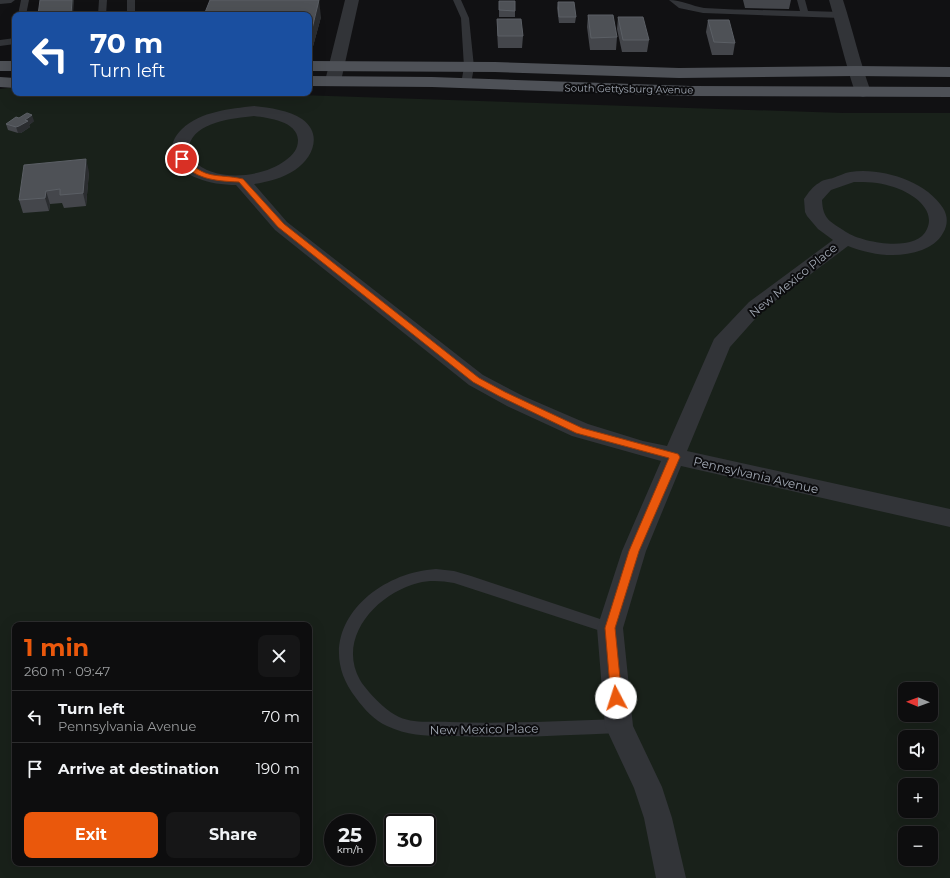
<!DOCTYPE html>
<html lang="en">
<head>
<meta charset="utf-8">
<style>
	body { margin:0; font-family:Montserrat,sans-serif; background:#161617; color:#f1f3f6; height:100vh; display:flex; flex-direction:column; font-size:15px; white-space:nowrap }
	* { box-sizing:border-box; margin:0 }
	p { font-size:13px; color:#9a9c9e }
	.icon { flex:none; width:22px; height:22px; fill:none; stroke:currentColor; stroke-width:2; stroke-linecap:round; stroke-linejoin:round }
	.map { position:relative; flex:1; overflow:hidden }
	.panel { position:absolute; left:12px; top:622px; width:300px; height:244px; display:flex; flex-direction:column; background:#0d0d0e; border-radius:8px; box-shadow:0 4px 16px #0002,0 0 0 1px #2d2d2e }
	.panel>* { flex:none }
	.hud { position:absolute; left:12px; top:12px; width:300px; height:84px; border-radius:8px; box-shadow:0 4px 16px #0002,0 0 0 1px #2d2d2e; background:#1a4fa0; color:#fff; overflow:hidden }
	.needle { width:26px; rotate:271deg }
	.tools { position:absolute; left:898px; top:682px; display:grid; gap:8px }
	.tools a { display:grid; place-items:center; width:40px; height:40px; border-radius:8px; background:#0d0d0e; box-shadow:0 4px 16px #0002,0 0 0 1px #2d2d2e; font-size:20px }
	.speed { position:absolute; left:324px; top:814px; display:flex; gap:8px; font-size:20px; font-weight:700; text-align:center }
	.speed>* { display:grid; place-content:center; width:52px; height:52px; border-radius:50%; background:#0d0d0e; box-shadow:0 4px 16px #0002,0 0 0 1px #2d2d2e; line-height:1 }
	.speed small { font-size:10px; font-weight:400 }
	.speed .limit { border:2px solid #111; border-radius:6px; background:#fff; color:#111 }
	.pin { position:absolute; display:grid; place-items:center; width:34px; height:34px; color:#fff; margin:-17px; border:2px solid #fff; border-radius:50%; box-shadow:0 1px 4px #0007 }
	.me { position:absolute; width:44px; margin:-22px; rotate:355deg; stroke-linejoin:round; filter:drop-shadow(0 0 3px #0008) }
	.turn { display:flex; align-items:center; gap:14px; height:84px; padding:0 12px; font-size:18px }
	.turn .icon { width:52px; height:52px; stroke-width:2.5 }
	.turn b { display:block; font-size:28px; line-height:34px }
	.round { display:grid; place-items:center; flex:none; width:42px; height:42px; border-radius:8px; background:#161617 }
	.overview { display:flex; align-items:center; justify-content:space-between; height:68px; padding:0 12px }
	h1 { font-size:24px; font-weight:700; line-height:30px; color:#ea580c }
	.primary-button { display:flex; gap:8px; margin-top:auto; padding:8px 12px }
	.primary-button a { flex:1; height:46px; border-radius:8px; background:#ea580c; color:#fff; font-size:16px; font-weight:700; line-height:46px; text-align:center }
	.primary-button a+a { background:#161617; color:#f1f3f6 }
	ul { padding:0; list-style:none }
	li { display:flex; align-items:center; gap:12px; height:52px; padding:0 12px; border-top:1px solid #2d2d2e }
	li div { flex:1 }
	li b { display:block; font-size:15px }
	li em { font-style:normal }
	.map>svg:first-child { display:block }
</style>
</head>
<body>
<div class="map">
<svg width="950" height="878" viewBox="0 0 950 878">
	<rect width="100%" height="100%" fill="#111113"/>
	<path fill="#19211a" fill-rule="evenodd" d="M8,88H15V93H238L843,113H950V878H0V89ZM15,625H309V863H15ZM905,689H931V715H905ZM905,737H931V763H905ZM905,785H931V811H905ZM333,823H367V857H333ZM393,823H427V857H393ZM905,833H931V859H905Z"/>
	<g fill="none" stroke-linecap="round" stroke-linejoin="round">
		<path fill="#323438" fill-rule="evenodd" d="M0,0H15L11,3L0,4Z
			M21,0H29L26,15H18Z
			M99,0H107L106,15H98Z
			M127,0H135V15H127Z
			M453,0H461L469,18L474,67L471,84L466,87L461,84L464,67L461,18Z
			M669,0C681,0 692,6 704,8C736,10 768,10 800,11L797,0H805L808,11L841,12L845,15L841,18L703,13L679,8Z
			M15,38V44L0,46V40Z
			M436,569L454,571L471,576L615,624L617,628L615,632L610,634L454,583C442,581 430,580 418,583C378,593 336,637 360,680C362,684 366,688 369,692C377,701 388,712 399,717C415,724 433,721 450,722C506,724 563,721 619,719L625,721L627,726L625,731L619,733C565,735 510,739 455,736C432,736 410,737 387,726C375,721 364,709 356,698C308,636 370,573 436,569Z"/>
		<path fill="#323438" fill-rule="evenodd" d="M345,0H359L341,81L339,84L333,86L327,84L325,81Z
			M254,106C270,108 289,110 302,119C323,134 313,158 295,170C283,178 268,182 254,184L287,222L483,375L523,396L588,424L643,441L667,446L714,339L749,302L833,240L818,229L807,216L805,212L804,199C808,193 813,186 819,183C822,180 829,179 833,178C839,176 844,173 850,172C881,167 926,181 943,208C948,216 948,225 943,233C938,242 931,246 922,250C898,259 871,255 848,246L763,310L730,347L687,451L950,509V527L681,466L646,551L623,628L633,726L662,787L672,818L686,878H656L644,818L634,788L605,726L597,628L622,551L661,461L572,436L507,406L469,385L275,230L236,185C223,185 209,183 197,178C175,169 162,148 182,129C201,111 230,109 254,106ZM254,116C269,118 297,121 298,140C298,149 293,155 286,160C263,178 214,183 193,160C189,156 188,150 189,146C194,122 234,118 254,116ZM854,182C866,182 879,182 890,186C907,190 937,207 927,229C917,253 863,243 846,232C830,221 823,220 822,200L831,190Z"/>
		<path fill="#323438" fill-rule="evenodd" d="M829,0H843C853,31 860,62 871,92L869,95L863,97L857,95L855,92C845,62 838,31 829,0Z"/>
		<path fill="#4e5157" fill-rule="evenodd" d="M0,61H15V71H0Z
			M309,61L495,62L679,68L856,66L950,67V77L856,76L679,78L495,72L309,71Z
			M309,76L432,77L691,86L950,87V97L691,96L432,87L309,86Z
			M0,77L15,78V88L0,87Z"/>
	</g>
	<path fill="#44464b" d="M743,0H791L789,9L745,8Z
		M499,1L515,11V17H499Z
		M558,2L576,17L575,23H559L557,8Z
		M309,15L321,17L312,50H309Z
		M588,15L617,37L616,50H590L587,27Z
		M618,17L649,40L647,52H622L617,29Z
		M497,19L523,36L522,48H498L497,31Z
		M708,20L735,43L733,55H712L706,32Z
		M34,121L29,125L30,127L21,133H18L8,130L6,124Z
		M89,172L86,206L64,208L62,203L50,204L49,211L23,213L19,200Z"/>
	<path fill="#2b2d30" d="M72,0H74V1L73,15H71Z
		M319,0L321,17L312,50L311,33Z
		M32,115L34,121L29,125L30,127L21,133H18L16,127Z
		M86,159L89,172L86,206L83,193Z
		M46,191L50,204L49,211L45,198Z"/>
	<path fill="#4e5156" stroke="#5b5f65" d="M40,0H72L71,15H38Z
		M210,0H319L311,33H309V15H204Z
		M499,1H515V11L499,10Z
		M558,2H574L576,17H559Z
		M588,15H613L617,37L591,38Z
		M618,17H643L649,40H623Z
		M497,19H521L523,36H498Z
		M708,20H729L735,43L714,42Z
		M27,113L32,115L25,120L28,121L19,126L16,127L6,124L16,117L19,118Z
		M86,159L83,193L60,195V189L46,191L45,198L19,200L24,165Z"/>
	<path fill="#ea580c" stroke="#983908" d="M179,157H184C206,181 216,173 243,179L284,224L479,378L505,392L582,428L678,454L680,457L639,551L615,628L622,698L620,701L616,702L613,701L611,698L605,628L629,551L669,458L576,433L499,396L473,382L278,227L239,182C214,181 194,179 178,159Z"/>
	<g text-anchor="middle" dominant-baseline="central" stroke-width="4" stroke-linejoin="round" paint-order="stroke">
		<g font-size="10" fill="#a2a9b4" stroke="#0c0c0e">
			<text transform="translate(629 89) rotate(1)">South Gettysburg Avenue</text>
		</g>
		<g font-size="12" fill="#a2a9b4" stroke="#0c0c0e">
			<text transform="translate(793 280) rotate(-39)">New Mexico Place</text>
			<text transform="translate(756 475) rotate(13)">Pennsylvania Avenue</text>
			<text transform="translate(484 729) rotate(-1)">New Mexico Place</text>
		</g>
	</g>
</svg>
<div class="tools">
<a><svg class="needle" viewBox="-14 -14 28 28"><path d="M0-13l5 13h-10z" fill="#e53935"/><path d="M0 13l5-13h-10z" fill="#9a9c9e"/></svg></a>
<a><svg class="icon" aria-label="sound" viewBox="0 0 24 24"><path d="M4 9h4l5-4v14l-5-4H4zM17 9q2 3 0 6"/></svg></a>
<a>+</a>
<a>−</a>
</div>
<div class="speed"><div>25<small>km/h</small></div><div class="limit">30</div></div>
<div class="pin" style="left:182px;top:159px;background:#d93025"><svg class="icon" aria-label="arrive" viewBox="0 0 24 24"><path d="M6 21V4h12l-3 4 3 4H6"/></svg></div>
<svg class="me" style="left:616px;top:698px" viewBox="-20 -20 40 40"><circle r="19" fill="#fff"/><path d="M0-13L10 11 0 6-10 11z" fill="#ea580c"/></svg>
<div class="hud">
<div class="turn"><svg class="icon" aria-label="left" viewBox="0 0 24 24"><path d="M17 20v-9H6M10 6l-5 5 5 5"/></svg><div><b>70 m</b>Turn left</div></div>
</div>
<section class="panel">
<div class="overview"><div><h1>1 min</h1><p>260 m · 09:47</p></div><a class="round"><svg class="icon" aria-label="close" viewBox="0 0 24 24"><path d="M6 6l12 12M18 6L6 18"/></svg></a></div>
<ul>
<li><svg class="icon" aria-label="left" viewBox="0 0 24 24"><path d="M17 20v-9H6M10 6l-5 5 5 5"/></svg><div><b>Turn left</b><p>Pennsylvania Avenue</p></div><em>70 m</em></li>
<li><svg class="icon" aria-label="arrive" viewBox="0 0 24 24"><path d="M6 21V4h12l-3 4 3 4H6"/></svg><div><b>Arrive at destination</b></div><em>190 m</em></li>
</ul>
<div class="primary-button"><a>Exit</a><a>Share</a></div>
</section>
</div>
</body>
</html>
